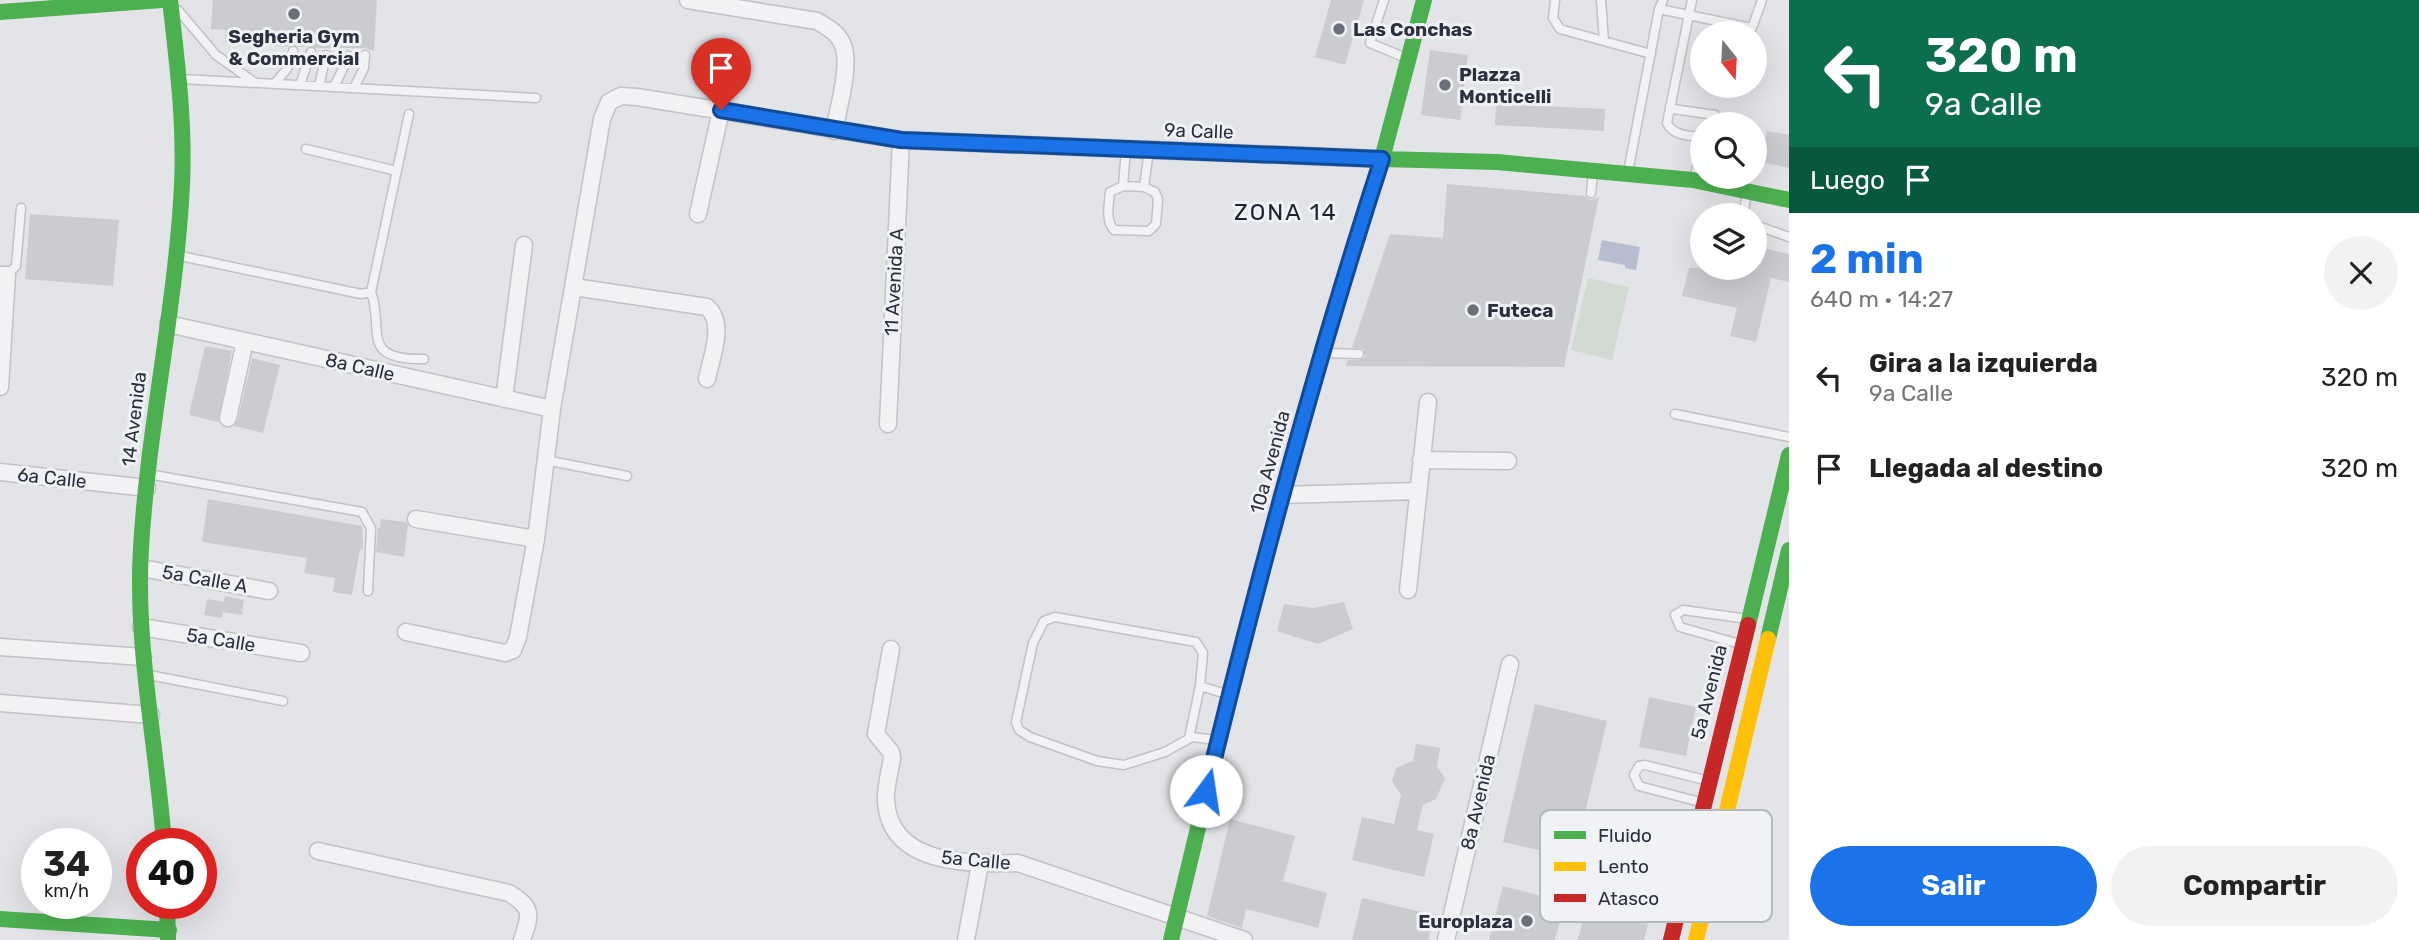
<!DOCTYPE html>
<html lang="es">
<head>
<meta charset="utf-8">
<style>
	body { margin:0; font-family:Rubik,sans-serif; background:#f2f2f2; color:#222; height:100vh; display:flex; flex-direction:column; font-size:26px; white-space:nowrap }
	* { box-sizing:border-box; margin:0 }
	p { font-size:23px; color:#767676 }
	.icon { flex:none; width:38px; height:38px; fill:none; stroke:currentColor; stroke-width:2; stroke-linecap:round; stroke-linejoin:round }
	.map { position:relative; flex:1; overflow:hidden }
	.details { display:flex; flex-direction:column; background:#fff; width:630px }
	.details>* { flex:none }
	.banner { background:#0b6e4f; color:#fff; overflow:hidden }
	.needle { width:46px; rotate:162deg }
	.buttons { position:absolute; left:1690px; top:21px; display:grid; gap:14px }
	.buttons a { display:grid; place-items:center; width:77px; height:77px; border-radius:50%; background:#fff; box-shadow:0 7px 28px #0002; font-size:35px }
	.speed { position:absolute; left:21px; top:828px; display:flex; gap:14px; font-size:35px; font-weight:700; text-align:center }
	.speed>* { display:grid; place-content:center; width:91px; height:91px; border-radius:50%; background:#fff; box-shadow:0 7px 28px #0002; line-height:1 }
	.speed small { font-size:18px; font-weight:400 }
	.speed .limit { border:10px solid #d22; background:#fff; color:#111 }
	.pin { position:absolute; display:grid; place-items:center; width:60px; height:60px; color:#fff; margin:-72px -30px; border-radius:50% 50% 50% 0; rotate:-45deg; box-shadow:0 0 7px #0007 }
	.pin .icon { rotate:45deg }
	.me { position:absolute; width:77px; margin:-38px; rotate:14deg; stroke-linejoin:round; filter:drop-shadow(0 0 5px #0008) }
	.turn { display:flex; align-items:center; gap:24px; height:147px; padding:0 21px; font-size:32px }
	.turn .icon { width:91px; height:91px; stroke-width:2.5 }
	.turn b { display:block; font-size:49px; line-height:60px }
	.then { display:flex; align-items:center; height:66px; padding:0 21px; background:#0003; gap:14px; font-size:26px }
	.round { display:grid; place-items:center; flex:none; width:74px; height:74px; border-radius:37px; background:#f2f2f2 }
	.summary { display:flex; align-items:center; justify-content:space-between; height:119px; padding:0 21px }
	h1 { font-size:42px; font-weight:700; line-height:52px; color:#1a73e8 }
	.cta { display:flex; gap:14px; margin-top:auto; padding:14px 21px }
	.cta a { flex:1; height:80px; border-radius:42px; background:#1a73e8; color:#fff; font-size:28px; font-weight:700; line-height:80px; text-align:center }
	.cta a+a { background:#f2f2f2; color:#222 }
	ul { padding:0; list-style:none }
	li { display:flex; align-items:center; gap:21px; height:91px; padding:0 21px }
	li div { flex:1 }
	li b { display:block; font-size:26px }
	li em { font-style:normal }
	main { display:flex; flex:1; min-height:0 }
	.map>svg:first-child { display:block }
</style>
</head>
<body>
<main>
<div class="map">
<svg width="1789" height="940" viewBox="0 0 1789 940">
	<rect width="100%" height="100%" fill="#e3e4e7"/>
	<path fill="#d2dad4" d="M1588,278L1629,287L1612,360L1571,350Z"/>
	<path fill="#b5bdce" d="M1602,240L1640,247L1636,270L1625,268V265L1598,260Z"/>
	<path fill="#cbcccf" d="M213,0H377L374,51L365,48H316L310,46L298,47L292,45L288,47L225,43L226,30L211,29Z
		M1331,0H1364L1345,65L1315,57Z
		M1430,50L1468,55L1460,120L1421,115Z
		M1496,104L1605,109L1604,131L1495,125Z
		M1767,131L1789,135V168L1761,162Z
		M1447,184L1585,196L1591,200L1599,197L1564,367L1346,366L1348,360H1359L1365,357L1363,349L1352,347L1390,234L1443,238Z
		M30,214L119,220L113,286L25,279Z
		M1755,246L1789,254V282L1771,278L1756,342L1730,336L1737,308L1682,296L1689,268H1735L1748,271V268H1755Z
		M205,346L232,351L218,422L189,415Z
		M252,358L280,365L263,433L234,426L238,420Z
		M208,499L362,526L363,550L360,549L352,595L333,592L335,578L304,573L307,558L202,542Z
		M381,519L406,522L408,525L404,557L376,552L378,528H380Z
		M225,596L244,600L242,615L223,612L222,618L204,615L207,599L224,602Z
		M1344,602L1353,629L1318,644L1277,631L1284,604L1313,608Z
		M1649,697L1696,707L1686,756L1639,747Z
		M1535,704L1607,721L1574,858L1503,842Z
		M1416,744L1440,748L1437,767L1445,778L1436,799L1423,805L1417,830L1434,834L1424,877L1352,860L1362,817L1394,824L1401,795L1392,781L1396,768L1413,761Z
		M1230,819L1295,836L1283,881L1327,893L1318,928L1246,909L1242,928L1207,916Z
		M1503,886L1565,902L1555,940H1489Z
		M1362,898L1435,915L1428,940H1352Z
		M1586,909L1648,924L1644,940H1578Z"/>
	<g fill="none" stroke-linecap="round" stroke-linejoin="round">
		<g stroke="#c1c2c5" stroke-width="11">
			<path id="lane" d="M1384,0L1370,43L1406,58
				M1555,0L1553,18L1560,29L1651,54
				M1601,0L1604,41
				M1692,0L1667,123C1673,136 1690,136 1703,137
				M1659,9L1752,28L1762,0
				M178,10L216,55L254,82
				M182,79L536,98
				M275,83L287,69L293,51
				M300,85L311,52
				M319,86L326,55
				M334,87L349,56
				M354,88L364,68L365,55
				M1670,106L1673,109L1715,115L1718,124
				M306,149L397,171
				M1628,172L1659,9L1663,0
				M1693,180L1703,150
				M1123,186L1144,187L1155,192L1158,199L1156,224L1149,231L1114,230C1105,220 1109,205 1110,192Z
				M1123,186L1126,149
				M1144,187L1149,150
				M1591,193L1593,172
				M1743,215L1747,193
				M1755,225L1789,237
				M176,255L361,294L371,292L409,114
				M7,275L16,266L21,208
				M371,292C385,330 358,360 424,359
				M1324,353L1359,354
				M1675,414L1789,437
				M545,460L627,476
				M148,474L362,512L371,528L368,591
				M1743,645L1680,627L1675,615L1683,610L1748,619
				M149,675L283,701
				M1189,738L1200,686
				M1216,740L1192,737L1165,752L1124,765L1097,761L1030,737L1019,730L1016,722L1033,643L1044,621L1055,617L1196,642L1203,653L1200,686L1229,695
				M1704,803L1639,786L1634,775L1639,766L1645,765L1709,781"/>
		</g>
		<g stroke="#c1c2c5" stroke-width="19">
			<path id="street" d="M688,0L817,21C827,27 837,32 842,43C852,62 838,109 834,131
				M698,214L721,110
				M0,275H7L0,387
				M574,287L707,307C726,323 711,358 707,379
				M168,324L552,409
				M504,399L524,245
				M228,418L245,341
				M888,424L901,140
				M1421,460L1508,461
				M0,472L147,488
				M1282,495L1417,491
				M416,519L536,539
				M141,568L269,591
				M1408,590L1428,402
				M141,627L301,653
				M406,632L505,653L513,650L518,637L536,539L552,409L602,119L609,102L621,96L637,97L901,140L1382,159
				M0,647L143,657
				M891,649L876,734L891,752L892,758C890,772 885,787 886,801C890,866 970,864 1018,863L1244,940
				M0,703L151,715
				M318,851L509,893C533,908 531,914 522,940
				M966,940L980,864
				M1446,940L1510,664"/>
		</g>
		<use href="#lane" stroke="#f2f2f4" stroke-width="8"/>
		<use href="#street" stroke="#f2f2f4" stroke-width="16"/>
		<path stroke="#4caf50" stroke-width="16" d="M0,12L162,0
			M1382,159L1497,162L1693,180L1789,200
			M1748,625L1789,455
			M1768,639L1789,550
			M164,844C157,746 135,647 141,548C148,427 176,307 182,185C185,122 177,62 170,0
			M167,903L168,940
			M0,919L169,930
			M1171,940L1245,633L1324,343L1382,159L1424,0"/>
		<path stroke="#ffc107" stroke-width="16" d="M1696,940L1768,639"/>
		<path stroke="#c62828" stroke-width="16" d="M1671,940L1748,625"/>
	</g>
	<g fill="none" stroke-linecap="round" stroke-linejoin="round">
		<g stroke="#114b97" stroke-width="18">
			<path id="route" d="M721,110L901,140L1382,159C1314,367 1258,578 1206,791"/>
		</g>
		<use href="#route" stroke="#1a73e8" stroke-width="12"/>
	</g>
	<g fill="#6c6e79" stroke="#f1f2f6" stroke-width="2.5">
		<circle cx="294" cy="14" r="7"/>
		<circle cx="1339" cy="29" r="7"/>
		<circle cx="1445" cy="85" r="7"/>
		<circle cx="1473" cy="310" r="7"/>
		<circle cx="1527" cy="921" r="7"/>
	</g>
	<g text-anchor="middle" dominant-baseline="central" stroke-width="6" stroke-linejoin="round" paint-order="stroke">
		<g font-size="19" font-weight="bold" fill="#2c2f3e" stroke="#f1f2f6" text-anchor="start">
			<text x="1353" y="29">Las Conchas</text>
			<text x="294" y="36" text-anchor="middle">Segheria Gym<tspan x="294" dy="22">&amp; Commercial</tspan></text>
			<text x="1459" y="74">Plazza<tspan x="1459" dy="22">Monticelli</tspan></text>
			<text x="1487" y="310">Futeca</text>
			<text x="1513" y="921" text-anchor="end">Europlaza</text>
		</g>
		<g font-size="19" fill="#2c2f3e" stroke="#f1f2f6">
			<text transform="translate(1199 131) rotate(2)">9a Calle</text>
			<text transform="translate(894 282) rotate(-87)">11 Avenida A</text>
			<text transform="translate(360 367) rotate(13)">8a Calle</text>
			<text transform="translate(134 419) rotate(-83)">14 Avenida</text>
			<text transform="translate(1270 462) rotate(-75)">10a Avenida</text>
			<text transform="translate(52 478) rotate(6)">6a Calle</text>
			<text transform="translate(205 579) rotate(10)">5a Calle A</text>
			<text transform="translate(221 640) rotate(9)">5a Calle</text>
			<text transform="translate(1709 692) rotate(-76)">5a Avenida</text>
			<text transform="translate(1478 802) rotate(-77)">8a Avenida</text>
			<text transform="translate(976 860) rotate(5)">5a Calle</text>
		</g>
		<g font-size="23" letter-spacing="2" fill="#1e212f" stroke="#f1f2f6">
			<text x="1286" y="212">ZONA 14</text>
		</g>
	</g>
	<rect x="1540" y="810" width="232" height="112" rx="10" fill="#f1f2f6" stroke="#b6b8bf" stroke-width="2"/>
	<rect x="1554" y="831" width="32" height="8" fill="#4caf50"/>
	<rect x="1554" y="862" width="32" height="9" fill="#ffc107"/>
	<rect x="1554" y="894" width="32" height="8" fill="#c62828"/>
	<g font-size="19" fill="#2c2f3e">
		<text x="1598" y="842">Fluido</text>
		<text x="1598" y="873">Lento</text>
		<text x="1598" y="905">Atasco</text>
	</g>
</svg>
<div class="buttons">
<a><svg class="needle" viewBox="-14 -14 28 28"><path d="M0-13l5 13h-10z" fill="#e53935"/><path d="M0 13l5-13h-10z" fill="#767676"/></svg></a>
<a><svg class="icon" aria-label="search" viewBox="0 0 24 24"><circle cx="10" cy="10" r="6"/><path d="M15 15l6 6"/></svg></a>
<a><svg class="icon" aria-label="layers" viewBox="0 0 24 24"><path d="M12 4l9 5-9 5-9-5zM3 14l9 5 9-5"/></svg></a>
</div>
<div class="speed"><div>34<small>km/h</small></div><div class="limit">40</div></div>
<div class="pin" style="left:721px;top:110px;background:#d93025"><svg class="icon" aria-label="arrive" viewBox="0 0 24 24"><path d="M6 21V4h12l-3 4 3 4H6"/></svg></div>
<svg class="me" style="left:1206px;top:791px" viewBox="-20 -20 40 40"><circle r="19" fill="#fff"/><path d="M0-13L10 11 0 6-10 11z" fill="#1a73e8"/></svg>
</div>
<section class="details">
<div class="banner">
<div class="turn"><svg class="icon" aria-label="left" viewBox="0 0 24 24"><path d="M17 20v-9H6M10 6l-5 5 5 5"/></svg><div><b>320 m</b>9a Calle</div></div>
<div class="then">Luego<svg class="icon" aria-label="arrive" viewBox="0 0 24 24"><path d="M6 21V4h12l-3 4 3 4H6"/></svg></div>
</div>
<div class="summary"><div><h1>2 min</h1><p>640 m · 14:27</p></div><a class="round"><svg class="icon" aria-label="close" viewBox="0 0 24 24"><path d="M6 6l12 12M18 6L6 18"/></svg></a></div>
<ul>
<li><svg class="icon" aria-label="left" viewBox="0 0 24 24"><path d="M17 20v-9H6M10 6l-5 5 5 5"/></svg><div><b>Gira a la izquierda</b><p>9a Calle</p></div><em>320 m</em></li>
<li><svg class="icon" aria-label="arrive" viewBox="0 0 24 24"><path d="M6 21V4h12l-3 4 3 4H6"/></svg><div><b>Llegada al destino</b></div><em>320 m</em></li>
</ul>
<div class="cta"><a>Salir</a><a>Compartir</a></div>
</section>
</main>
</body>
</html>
